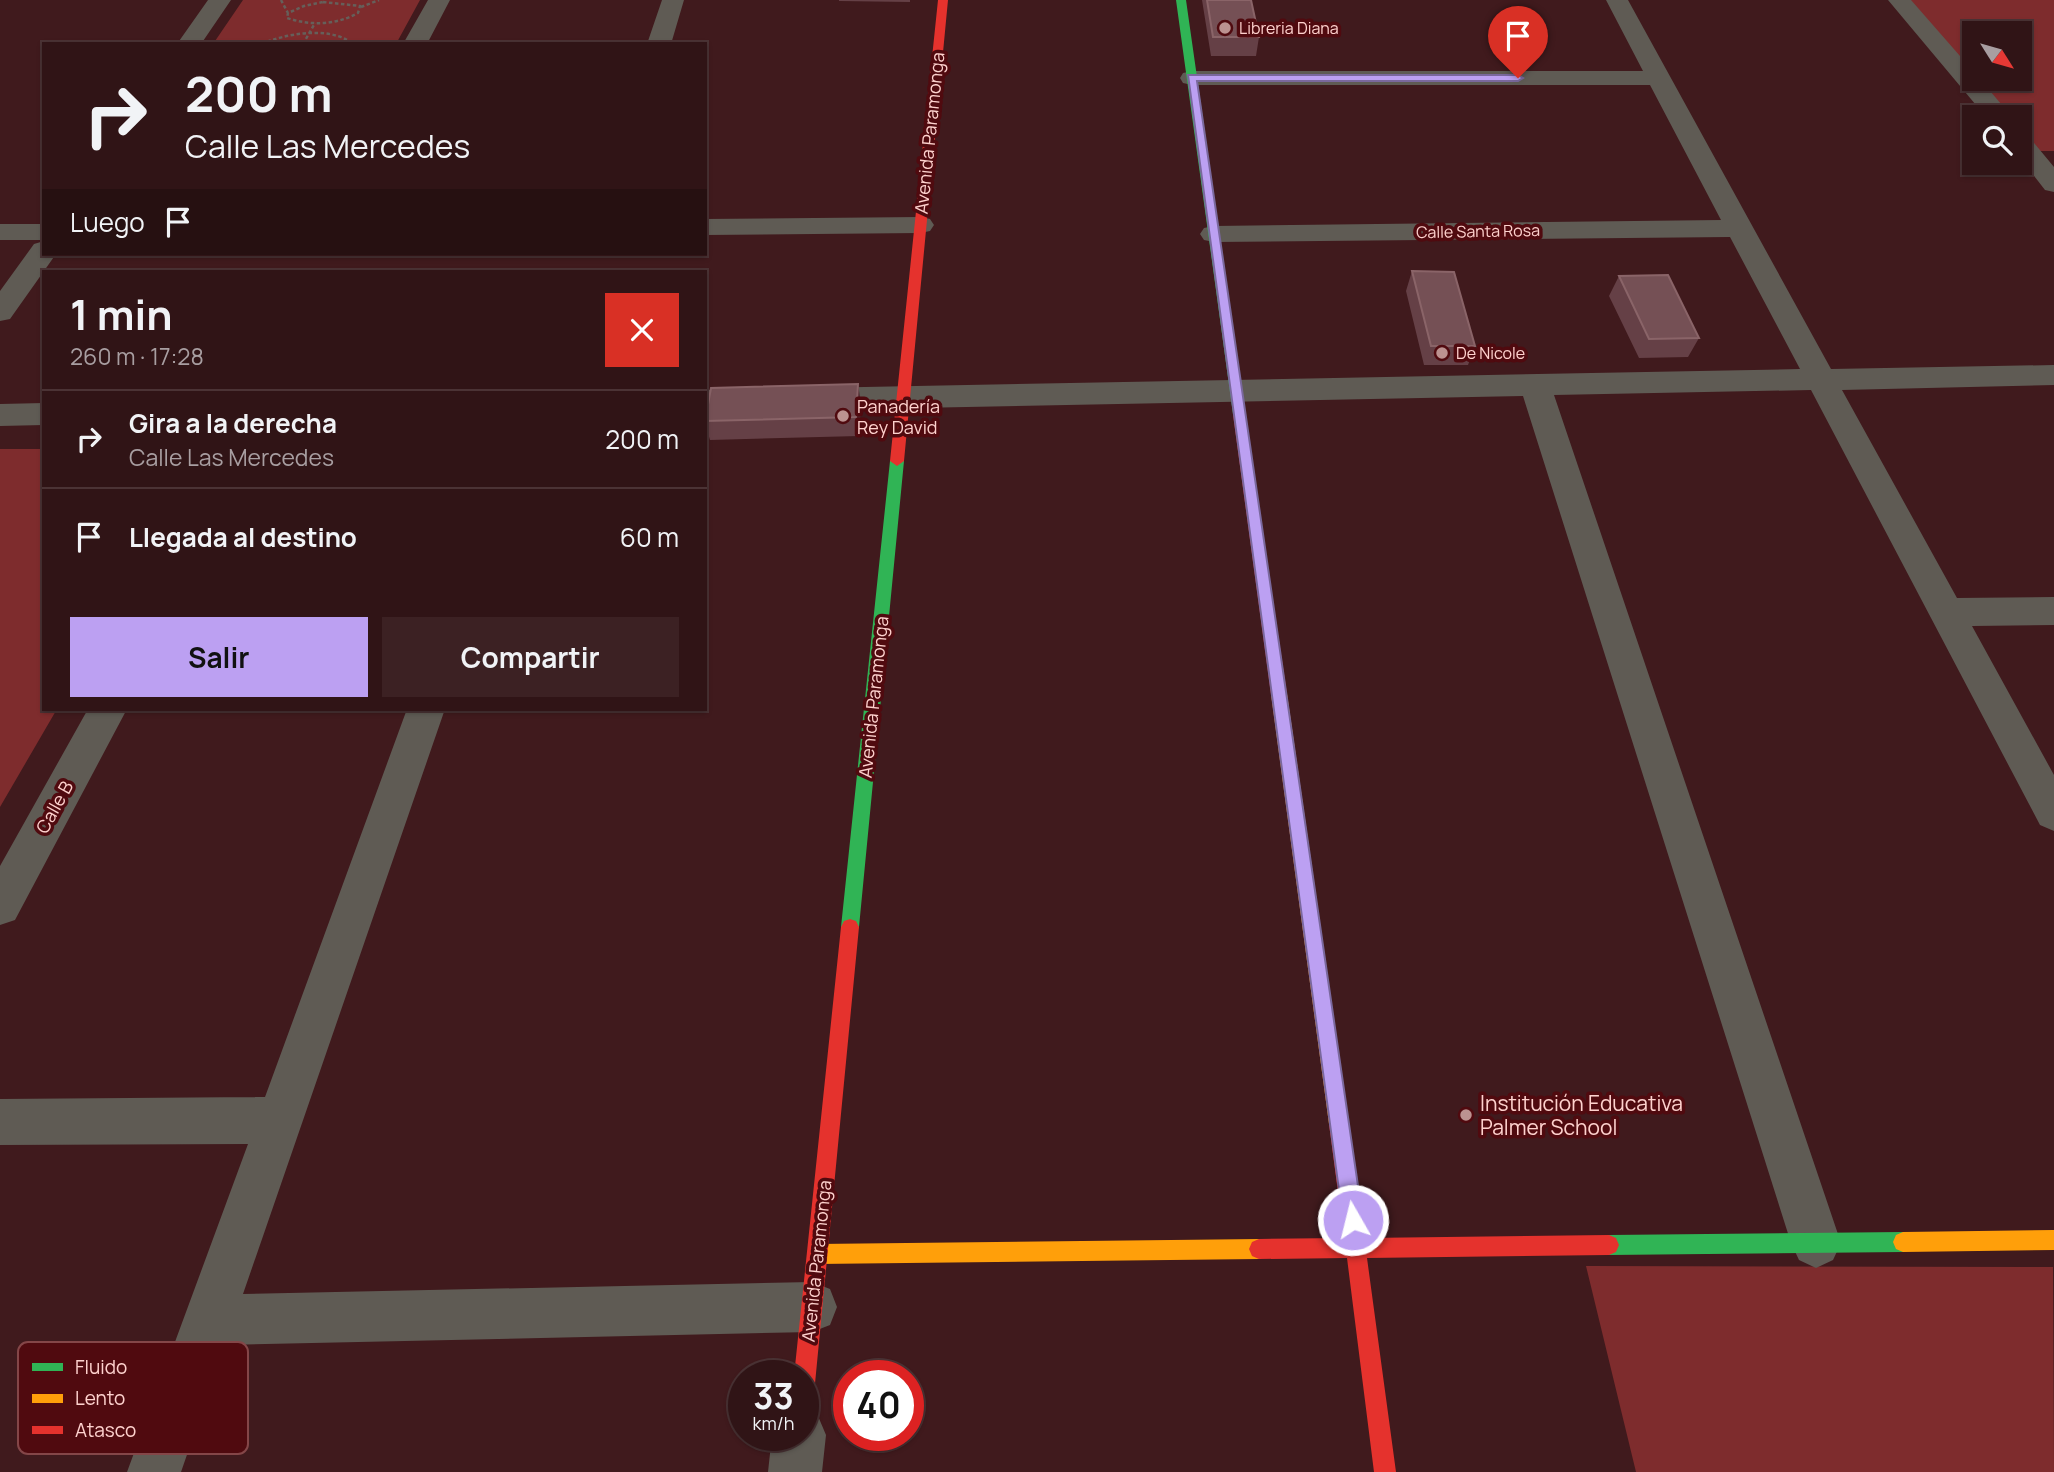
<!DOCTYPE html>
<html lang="es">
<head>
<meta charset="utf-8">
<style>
	body { margin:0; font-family:Manrope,sans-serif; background:#3c2123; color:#f1f3f6; height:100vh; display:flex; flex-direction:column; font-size:26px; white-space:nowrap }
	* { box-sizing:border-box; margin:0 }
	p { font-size:23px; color:#a89ea1 }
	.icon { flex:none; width:38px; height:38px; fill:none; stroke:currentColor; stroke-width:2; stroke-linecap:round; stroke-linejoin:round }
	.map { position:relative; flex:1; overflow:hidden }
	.details { position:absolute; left:42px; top:270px; width:665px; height:441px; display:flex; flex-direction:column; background:#301416; border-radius:0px; box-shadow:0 2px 5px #0004,0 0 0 2px #4b3335 }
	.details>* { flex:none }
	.banner { position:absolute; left:42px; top:42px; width:665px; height:214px; border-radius:0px; box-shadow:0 2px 5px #0004,0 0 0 2px #4b3335; background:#301416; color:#f1f3f6; overflow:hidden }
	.needle { width:46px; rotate:127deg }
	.fabs { position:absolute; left:1962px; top:21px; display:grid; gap:14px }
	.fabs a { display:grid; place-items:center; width:70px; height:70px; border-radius:0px; background:#301416; box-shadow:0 2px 5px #0004,0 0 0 2px #4b3335; font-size:35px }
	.speed { position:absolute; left:728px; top:1360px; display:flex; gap:14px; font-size:35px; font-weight:700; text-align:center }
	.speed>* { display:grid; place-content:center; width:91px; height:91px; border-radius:50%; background:#301416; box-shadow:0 2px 5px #0004,0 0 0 2px #4b3335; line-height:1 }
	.speed small { font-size:18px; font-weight:400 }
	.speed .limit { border:10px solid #d22; background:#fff; color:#111 }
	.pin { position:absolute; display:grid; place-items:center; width:60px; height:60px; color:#fff; margin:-72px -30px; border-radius:50% 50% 50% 0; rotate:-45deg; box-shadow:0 0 7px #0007 }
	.pin .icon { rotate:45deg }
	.me { position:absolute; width:77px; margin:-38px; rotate:352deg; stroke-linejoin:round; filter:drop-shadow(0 0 5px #0008) }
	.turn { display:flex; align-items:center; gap:24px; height:147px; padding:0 28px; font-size:32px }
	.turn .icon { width:91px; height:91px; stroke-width:2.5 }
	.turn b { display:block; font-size:49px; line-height:60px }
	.then { display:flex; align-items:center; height:66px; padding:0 28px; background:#0003; gap:14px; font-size:26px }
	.round { display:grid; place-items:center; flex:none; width:74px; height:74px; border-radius:0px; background:#3c2123 }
	.headline { display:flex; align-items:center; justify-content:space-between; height:119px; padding:0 28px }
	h1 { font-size:42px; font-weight:700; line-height:52px }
	.action { display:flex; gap:14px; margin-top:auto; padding:14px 28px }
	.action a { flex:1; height:80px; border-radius:0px; background:#bca0f2; color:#111; font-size:28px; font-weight:700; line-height:80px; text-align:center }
	.action a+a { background:#3c2123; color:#f1f3f6 }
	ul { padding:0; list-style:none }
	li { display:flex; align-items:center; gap:21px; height:98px; padding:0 28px; border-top:2px solid #4b3335 }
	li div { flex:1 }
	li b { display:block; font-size:26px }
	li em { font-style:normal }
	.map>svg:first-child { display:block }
</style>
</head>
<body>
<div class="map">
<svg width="2054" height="1472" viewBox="0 0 2054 1472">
	<rect width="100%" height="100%" fill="#401a1d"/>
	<path fill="#7e2c2d" d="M243,0H420L396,44H213Z
		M1908,0H2054V151H2037L2020,131V117H2008L1975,79H2020V33H1974V77Z
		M44,449V709H57L0,807V449Z
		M1586,1266L2053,1267L2054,1472H1636Z"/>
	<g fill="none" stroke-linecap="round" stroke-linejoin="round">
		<path stroke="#665f5a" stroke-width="2.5" stroke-dasharray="3.5 2.5" stroke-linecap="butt" d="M281,0L288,13
			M323,2L360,6L358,13C336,25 311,26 287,18L288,13L304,6Z
			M361,7L379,0
			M262,44C284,34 325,27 347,40L346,44
			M303,44L315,23"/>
		<path fill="#5f5b54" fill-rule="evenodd" d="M208,0H231L201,44H177Z
			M428,0H450L427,44H403Z
			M662,0H684L671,44H647Z
			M1606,0H1628L1831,369L2054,365V385L1842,390L1957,598L2054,597V625L1972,626L2054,775V831L2040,825L1811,390L1554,395L1841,1243L1833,1260L1816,1268L1799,1260L1791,1243L1523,396L705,412V390L1800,369L1730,237L1214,242L1204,240L1200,234L1204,228L1214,226L1721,220L1650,85H1192L1183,83L1180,78L1183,73L1192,71H1643Z
			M1888,0H1911L1974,72V79H1980L2012,117H1986Z
			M2020,134L2029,137L2054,167V192L2045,190L2020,158Z
			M920,217L930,219L934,225L930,231L920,233L705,235V219Z
			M0,224H44V240H0Z
			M44,241V254H56L10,319L0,321V291L34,244Z
			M44,403V425L0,426V404Z
			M88,709H127L15,920L0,925V866Z
			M407,709H445L243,1294L812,1282L830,1289L837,1307L830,1325L812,1332L225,1345L181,1472H127L248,1144L0,1145V1099L265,1097Z
			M803,1410L818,1416L826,1435L822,1472H768L772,1435H803Z"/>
		<path fill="#30b455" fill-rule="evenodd" d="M1176,0H1186L1245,414L1239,418L1233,414Z
			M897,456L904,461L859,927L856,933L850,935L844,933L841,927L890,461Z
			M1903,1232L1910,1235L1913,1242L1910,1249L1903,1252L1609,1255L1602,1252L1599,1245L1602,1238L1609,1235Z"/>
		<path fill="#ff9f0a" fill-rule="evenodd" d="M1279,688L1284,690L1287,694L1349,1124L1346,1131L1339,1134L1332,1131L1329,1124L1271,694L1274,690Z
			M2054,1230V1250L1903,1252L1896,1249L1893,1242L1896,1235L1903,1232Z
			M1259,1239L1266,1242L1269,1249L1266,1256L1259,1259L817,1264L810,1261L807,1254L810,1247L817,1244Z"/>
		<path fill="#e5322d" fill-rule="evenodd" d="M938,0H948L904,461L897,466L890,461Z
			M1239,410L1245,414L1287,694L1284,698H1274L1271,694L1233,414Z
			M850,919L856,921L859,927L814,1394L811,1402L803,1405V1376H794L841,927L844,921Z
			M1339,1114L1346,1117L1349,1124L1364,1238L1609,1235L1616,1238L1619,1245L1616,1252L1609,1255L1367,1258L1396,1472H1374L1347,1258L1259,1259L1252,1256L1249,1249L1252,1242L1259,1239L1344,1238L1329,1124L1332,1117Z"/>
	</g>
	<path fill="#654046" d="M839,0H910V2L839,1Z
		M1202,0H1251L1259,37L1256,56H1211Z
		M1412,271L1475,346L1468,365H1424L1406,291Z
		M1619,276L1699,338L1688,357L1639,358L1609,296Z
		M861,403L859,436L710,440L705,423V417Z"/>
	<path fill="#4f2a30" d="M858,384L861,403L859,436L856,417Z"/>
	<path fill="#755055" stroke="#8a6468" stroke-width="2" d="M1207,0H1251L1259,37H1213Z
		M1412,271L1454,272L1475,346H1431Z
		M1668,275L1699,338L1649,339L1619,276Z
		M858,384L856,417L705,421L711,388Z"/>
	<path fill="#bca0f2" stroke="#7a689d" stroke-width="2" d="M1188,75H1518L1523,78L1518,81H1197L1363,1220L1360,1227L1353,1230L1346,1227L1343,1220Z"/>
	<g fill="#bc9290" stroke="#500a0f" stroke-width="2.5">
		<circle cx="1225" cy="28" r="7"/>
		<circle cx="1442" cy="353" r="7"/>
		<circle cx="843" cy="416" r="7"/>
		<circle cx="1466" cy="1115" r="7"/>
	</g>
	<g text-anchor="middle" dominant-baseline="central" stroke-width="7" stroke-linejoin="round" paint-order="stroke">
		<g font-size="16" fill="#fed2ce" stroke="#500a0f" text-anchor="start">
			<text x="1239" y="28">Libreria Diana</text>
			<text x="1456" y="353">De Nicole</text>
		</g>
		<g font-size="16" fill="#fed2ce" stroke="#500a0f">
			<text transform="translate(1478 231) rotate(-1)">Calle Santa Rosa</text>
		</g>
		<g font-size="18" fill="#fed2ce" stroke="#500a0f">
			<text transform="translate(929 133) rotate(-84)">Avenida Paramonga</text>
			<text transform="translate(873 697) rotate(-84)">Avenida Paramonga</text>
			<text transform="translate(54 807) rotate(-61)">Calle B</text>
			<text transform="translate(816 1261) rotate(-84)">Avenida Paramonga</text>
		</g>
		<g font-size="18" fill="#fed2ce" stroke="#500a0f" text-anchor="start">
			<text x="857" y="406">Panadería<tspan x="857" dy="21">Rey David</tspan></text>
		</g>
		<g font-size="21" fill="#fed2ce" stroke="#500a0f" text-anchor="start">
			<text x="1480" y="1103">Institución Educativa<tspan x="1480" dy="24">Palmer School</tspan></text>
		</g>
	</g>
	<rect x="18" y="1342" width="230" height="112" rx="10" fill="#500a0f" stroke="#844648" stroke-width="2"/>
	<rect x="32" y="1363" width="31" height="8" fill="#30b455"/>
	<rect x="32" y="1394" width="31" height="9" fill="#ff9f0a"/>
	<rect x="32" y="1426" width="31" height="8" fill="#e5322d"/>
	<g font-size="19" fill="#fed2ce">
		<text x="75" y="1374">Fluido</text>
		<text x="75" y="1405">Lento</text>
		<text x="75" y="1437">Atasco</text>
	</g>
</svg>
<div class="fabs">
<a><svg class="needle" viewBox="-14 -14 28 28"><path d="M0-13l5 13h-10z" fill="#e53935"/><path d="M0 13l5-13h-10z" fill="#a89ea1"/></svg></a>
<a><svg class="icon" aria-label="search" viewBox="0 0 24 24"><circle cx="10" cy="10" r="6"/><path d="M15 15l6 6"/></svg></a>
</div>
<div class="speed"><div>33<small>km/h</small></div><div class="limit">40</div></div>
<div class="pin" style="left:1518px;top:78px;background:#d93025"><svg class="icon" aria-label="arrive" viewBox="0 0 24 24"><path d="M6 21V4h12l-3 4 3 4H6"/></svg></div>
<svg class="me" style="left:1353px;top:1220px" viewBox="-20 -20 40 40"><circle r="17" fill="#bca0f2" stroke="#fff" stroke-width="3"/><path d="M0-11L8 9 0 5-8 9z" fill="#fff"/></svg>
<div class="banner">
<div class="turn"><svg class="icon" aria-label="right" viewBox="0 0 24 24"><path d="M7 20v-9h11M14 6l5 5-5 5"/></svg><div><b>200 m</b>Calle Las Mercedes</div></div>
<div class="then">Luego<svg class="icon" aria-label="arrive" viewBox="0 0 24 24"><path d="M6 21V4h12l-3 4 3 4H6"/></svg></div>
</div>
<section class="details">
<div class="headline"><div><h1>1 min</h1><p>260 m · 17:28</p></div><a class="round" style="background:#d93025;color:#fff"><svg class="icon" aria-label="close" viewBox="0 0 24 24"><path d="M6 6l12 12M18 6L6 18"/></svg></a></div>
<ul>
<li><svg class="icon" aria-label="right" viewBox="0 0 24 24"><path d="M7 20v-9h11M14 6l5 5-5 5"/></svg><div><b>Gira a la derecha</b><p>Calle Las Mercedes</p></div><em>200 m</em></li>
<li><svg class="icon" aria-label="arrive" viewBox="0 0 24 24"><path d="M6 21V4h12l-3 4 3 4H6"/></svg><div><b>Llegada al destino</b></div><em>60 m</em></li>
</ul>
<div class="action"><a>Salir</a><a>Compartir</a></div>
</section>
</div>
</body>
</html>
